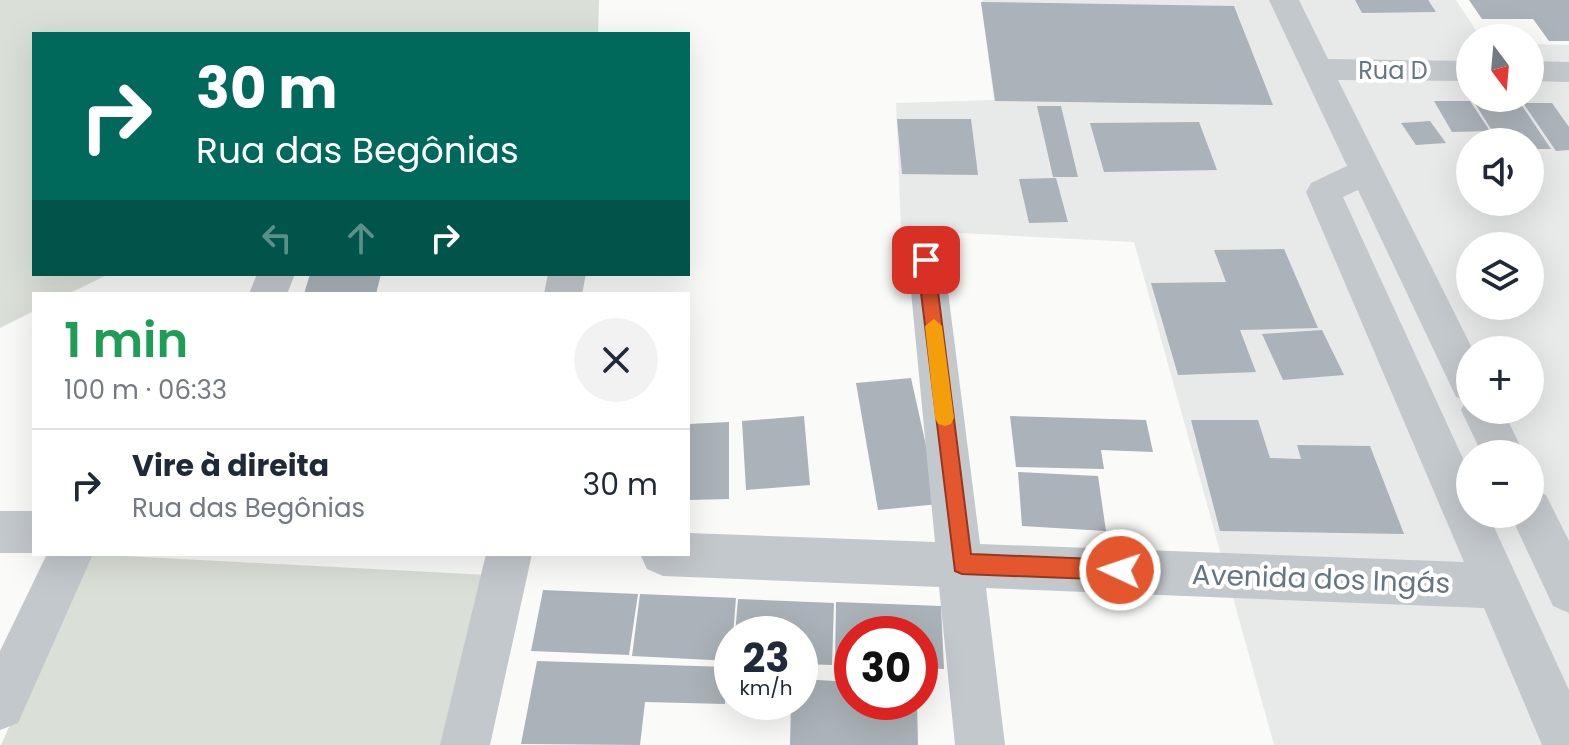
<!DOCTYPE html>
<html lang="pt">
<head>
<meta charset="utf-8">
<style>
	body { margin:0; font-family:Poppins,sans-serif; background:#f2f2f3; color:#1f2937; height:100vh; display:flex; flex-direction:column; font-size:30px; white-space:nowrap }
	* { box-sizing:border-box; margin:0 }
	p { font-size:26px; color:#747a83 }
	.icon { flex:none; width:44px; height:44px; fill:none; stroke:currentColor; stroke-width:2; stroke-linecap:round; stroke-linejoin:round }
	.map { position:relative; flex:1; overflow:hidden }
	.sheet { position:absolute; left:32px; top:292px; width:658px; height:264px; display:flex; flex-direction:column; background:#fff; border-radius:0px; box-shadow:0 8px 32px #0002 }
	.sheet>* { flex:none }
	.top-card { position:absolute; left:32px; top:32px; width:658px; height:244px; border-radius:0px; box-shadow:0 8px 32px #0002; background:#00695c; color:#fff; overflow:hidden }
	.needle { width:52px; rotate:164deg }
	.controls { position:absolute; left:1456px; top:24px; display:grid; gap:16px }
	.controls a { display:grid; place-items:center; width:88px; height:88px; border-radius:50%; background:#fff; box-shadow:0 8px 32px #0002; font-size:40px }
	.speed { position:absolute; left:714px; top:616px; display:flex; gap:16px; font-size:40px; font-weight:700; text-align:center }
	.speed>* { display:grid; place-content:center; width:104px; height:104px; border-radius:50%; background:#fff; box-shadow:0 8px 32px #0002; line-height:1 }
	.speed small { font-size:20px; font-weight:400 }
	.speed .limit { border:12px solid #d22; background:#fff; color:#111 }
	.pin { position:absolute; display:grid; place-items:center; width:68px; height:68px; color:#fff; margin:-34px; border-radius:16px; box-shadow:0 4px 12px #0006 }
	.me { position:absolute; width:88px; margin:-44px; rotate:273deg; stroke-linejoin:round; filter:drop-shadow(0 0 6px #0008) }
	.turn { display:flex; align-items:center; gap:28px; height:168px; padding:0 32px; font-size:36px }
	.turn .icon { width:104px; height:104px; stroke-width:2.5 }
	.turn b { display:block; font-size:56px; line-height:68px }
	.lanes { display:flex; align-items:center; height:76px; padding:0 32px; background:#0003; justify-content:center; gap:40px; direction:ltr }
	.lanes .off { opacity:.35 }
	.round { display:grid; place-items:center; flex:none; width:84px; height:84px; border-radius:42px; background:#f2f2f3 }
	.summary { display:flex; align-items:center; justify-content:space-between; height:136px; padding:0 32px }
	h1 { font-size:48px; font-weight:600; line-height:60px; color:#1e9e55 }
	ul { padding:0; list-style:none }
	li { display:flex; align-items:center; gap:24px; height:112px; padding:0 32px; border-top:2px solid #e0e1e3 }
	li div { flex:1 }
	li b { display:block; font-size:30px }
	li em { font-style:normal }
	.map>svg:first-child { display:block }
</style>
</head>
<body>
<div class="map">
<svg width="1569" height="745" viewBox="0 0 1569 745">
	<rect width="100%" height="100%" fill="#fafaf8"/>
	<path fill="#e8e9e9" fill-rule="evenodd" d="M984,0H1456L1481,38H1470V98H1530V44L1569,45V745H1274L1134,242L901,230L896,103L994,100L981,2ZM1470,142H1530V202H1470ZM1470,246H1530V306H1470ZM1470,350H1530V410H1470ZM1470,454H1530V514H1470Z"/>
	<path fill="#dadfd7" d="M0,0H599L598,34H34V274H109L68,294H34V311L0,328Z
		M86,554L488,575L447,745H1Z"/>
	<path fill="#aab3b9" d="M1355,0H1428L1436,12L1362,13Z
		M1469,0H1569V41H1549L1533,19H1482Z
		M981,2L1234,6L1273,105L995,101Z
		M1434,101H1470L1490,131L1452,132Z
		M1519,101L1551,149H1530V142H1499L1474,102Z
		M1523,103H1552L1569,127V150L1556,151Z
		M1037,106H1061L1078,177H1053Z
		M897,119H971L978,175L902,174Z
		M1430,121L1446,143L1416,145L1401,123Z
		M1199,122L1217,170L1104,172L1090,123Z
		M1056,178L1068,222L1029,223L1019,179Z
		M1284,249L1318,328L1240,330L1256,372L1178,375L1151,283L1226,282L1214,250Z
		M310,274H381L376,294H304Z
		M1322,330L1344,375L1283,380L1262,334Z
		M911,378L939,504L878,510L856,383Z
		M804,416L810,485L746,490L742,421Z
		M1010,416L1146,420L1153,452L1101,450L1104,469L1016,467Z
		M1191,420H1258L1270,458L1301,459L1297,445L1370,446L1404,534L1220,531Z
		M729,422V499L688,500V424Z
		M1018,472L1098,476L1106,531L1022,526Z
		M543,590L638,594L629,655L531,651Z
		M640,594L736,598L731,661L632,656Z
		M738,599L834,603L832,665L800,664V634H735Z
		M836,602L941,606L944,669L920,668V634H852V666L835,665Z
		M537,661L728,667L725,704L645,702L640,745L521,744Z
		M800,679L852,682V702H917L918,745H790L791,702H800Z"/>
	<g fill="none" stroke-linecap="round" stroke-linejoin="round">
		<path fill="#c3c8cc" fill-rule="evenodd" d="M1269,0H1299L1328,59L1470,61V81L1338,80L1473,350H1470V410H1503L1524,454H1482L1461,410L1466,401L1456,397L1358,190L1343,197L1470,474V514H1488L1569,690V745H1542L1484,608L986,588L1005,745H955L939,587L663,576L647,569L640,554H688V533L935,542L908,260L913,250L926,246L939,250L944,260L980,544L1464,562L1306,192L1311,183L1347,166Z
			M1530,61L1569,62V82L1530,81Z
			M257,274H295L287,294H249Z
			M548,274H586L582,294H544Z
			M1530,489L1546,495L1569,541V613L1553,606L1510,514H1530Z
			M0,511H34V553H0Z
			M47,554H93L18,723L0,730V651Z
			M486,554H532L490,745H440Z"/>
	</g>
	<path fill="#e4572e" stroke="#94391e" stroke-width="2" d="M926,254L934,260L971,554L1120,560L1127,563L1130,570L1127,578L1120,580L962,574L955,571L917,260Z"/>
	<path fill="#f59e0b" d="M934,319L942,326L954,418L951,424L945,426L938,424L935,418L925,326Z"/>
	<g text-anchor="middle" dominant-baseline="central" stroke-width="8" stroke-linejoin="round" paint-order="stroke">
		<g font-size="24" fill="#657683" stroke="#fff">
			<text x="1393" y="70">Rua D</text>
		</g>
		<g font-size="28" fill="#657683" stroke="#fff">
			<text transform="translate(1321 579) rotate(2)">Avenida dos Ingás</text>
		</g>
	</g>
</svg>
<div class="controls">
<a><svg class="needle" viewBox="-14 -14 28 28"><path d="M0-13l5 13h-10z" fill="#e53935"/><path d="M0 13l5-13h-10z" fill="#747a83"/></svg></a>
<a><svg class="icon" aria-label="sound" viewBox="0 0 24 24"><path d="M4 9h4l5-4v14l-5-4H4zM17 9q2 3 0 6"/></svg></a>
<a><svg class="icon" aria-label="layers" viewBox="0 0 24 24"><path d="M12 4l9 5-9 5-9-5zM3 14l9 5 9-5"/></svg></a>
<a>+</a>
<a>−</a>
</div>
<div class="speed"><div>23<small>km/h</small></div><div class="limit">30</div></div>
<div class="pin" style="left:926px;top:260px;background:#d93025"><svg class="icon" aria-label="arrive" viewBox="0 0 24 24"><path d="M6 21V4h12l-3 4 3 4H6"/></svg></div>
<svg class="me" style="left:1120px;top:570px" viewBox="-20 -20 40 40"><circle r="17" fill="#e4572e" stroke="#fff" stroke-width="3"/><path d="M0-11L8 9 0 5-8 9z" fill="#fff"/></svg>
<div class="top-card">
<div class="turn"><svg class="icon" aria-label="right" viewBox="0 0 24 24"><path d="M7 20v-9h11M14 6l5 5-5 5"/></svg><div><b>30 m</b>Rua das Begônias</div></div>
<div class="lanes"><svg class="icon off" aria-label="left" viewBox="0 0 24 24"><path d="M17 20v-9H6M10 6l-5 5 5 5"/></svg><svg class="icon off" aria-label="ahead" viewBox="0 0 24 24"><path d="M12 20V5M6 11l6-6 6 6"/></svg><svg class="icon" aria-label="right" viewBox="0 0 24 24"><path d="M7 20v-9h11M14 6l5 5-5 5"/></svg></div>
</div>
<section class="sheet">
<div class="summary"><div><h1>1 min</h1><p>100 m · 06:33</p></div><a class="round"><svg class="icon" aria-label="close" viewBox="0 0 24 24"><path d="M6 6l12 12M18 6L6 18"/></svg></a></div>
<ul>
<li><svg class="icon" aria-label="right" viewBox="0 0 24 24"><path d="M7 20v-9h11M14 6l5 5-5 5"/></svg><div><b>Vire à direita</b><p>Rua das Begônias</p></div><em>30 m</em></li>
</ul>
</section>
</div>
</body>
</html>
